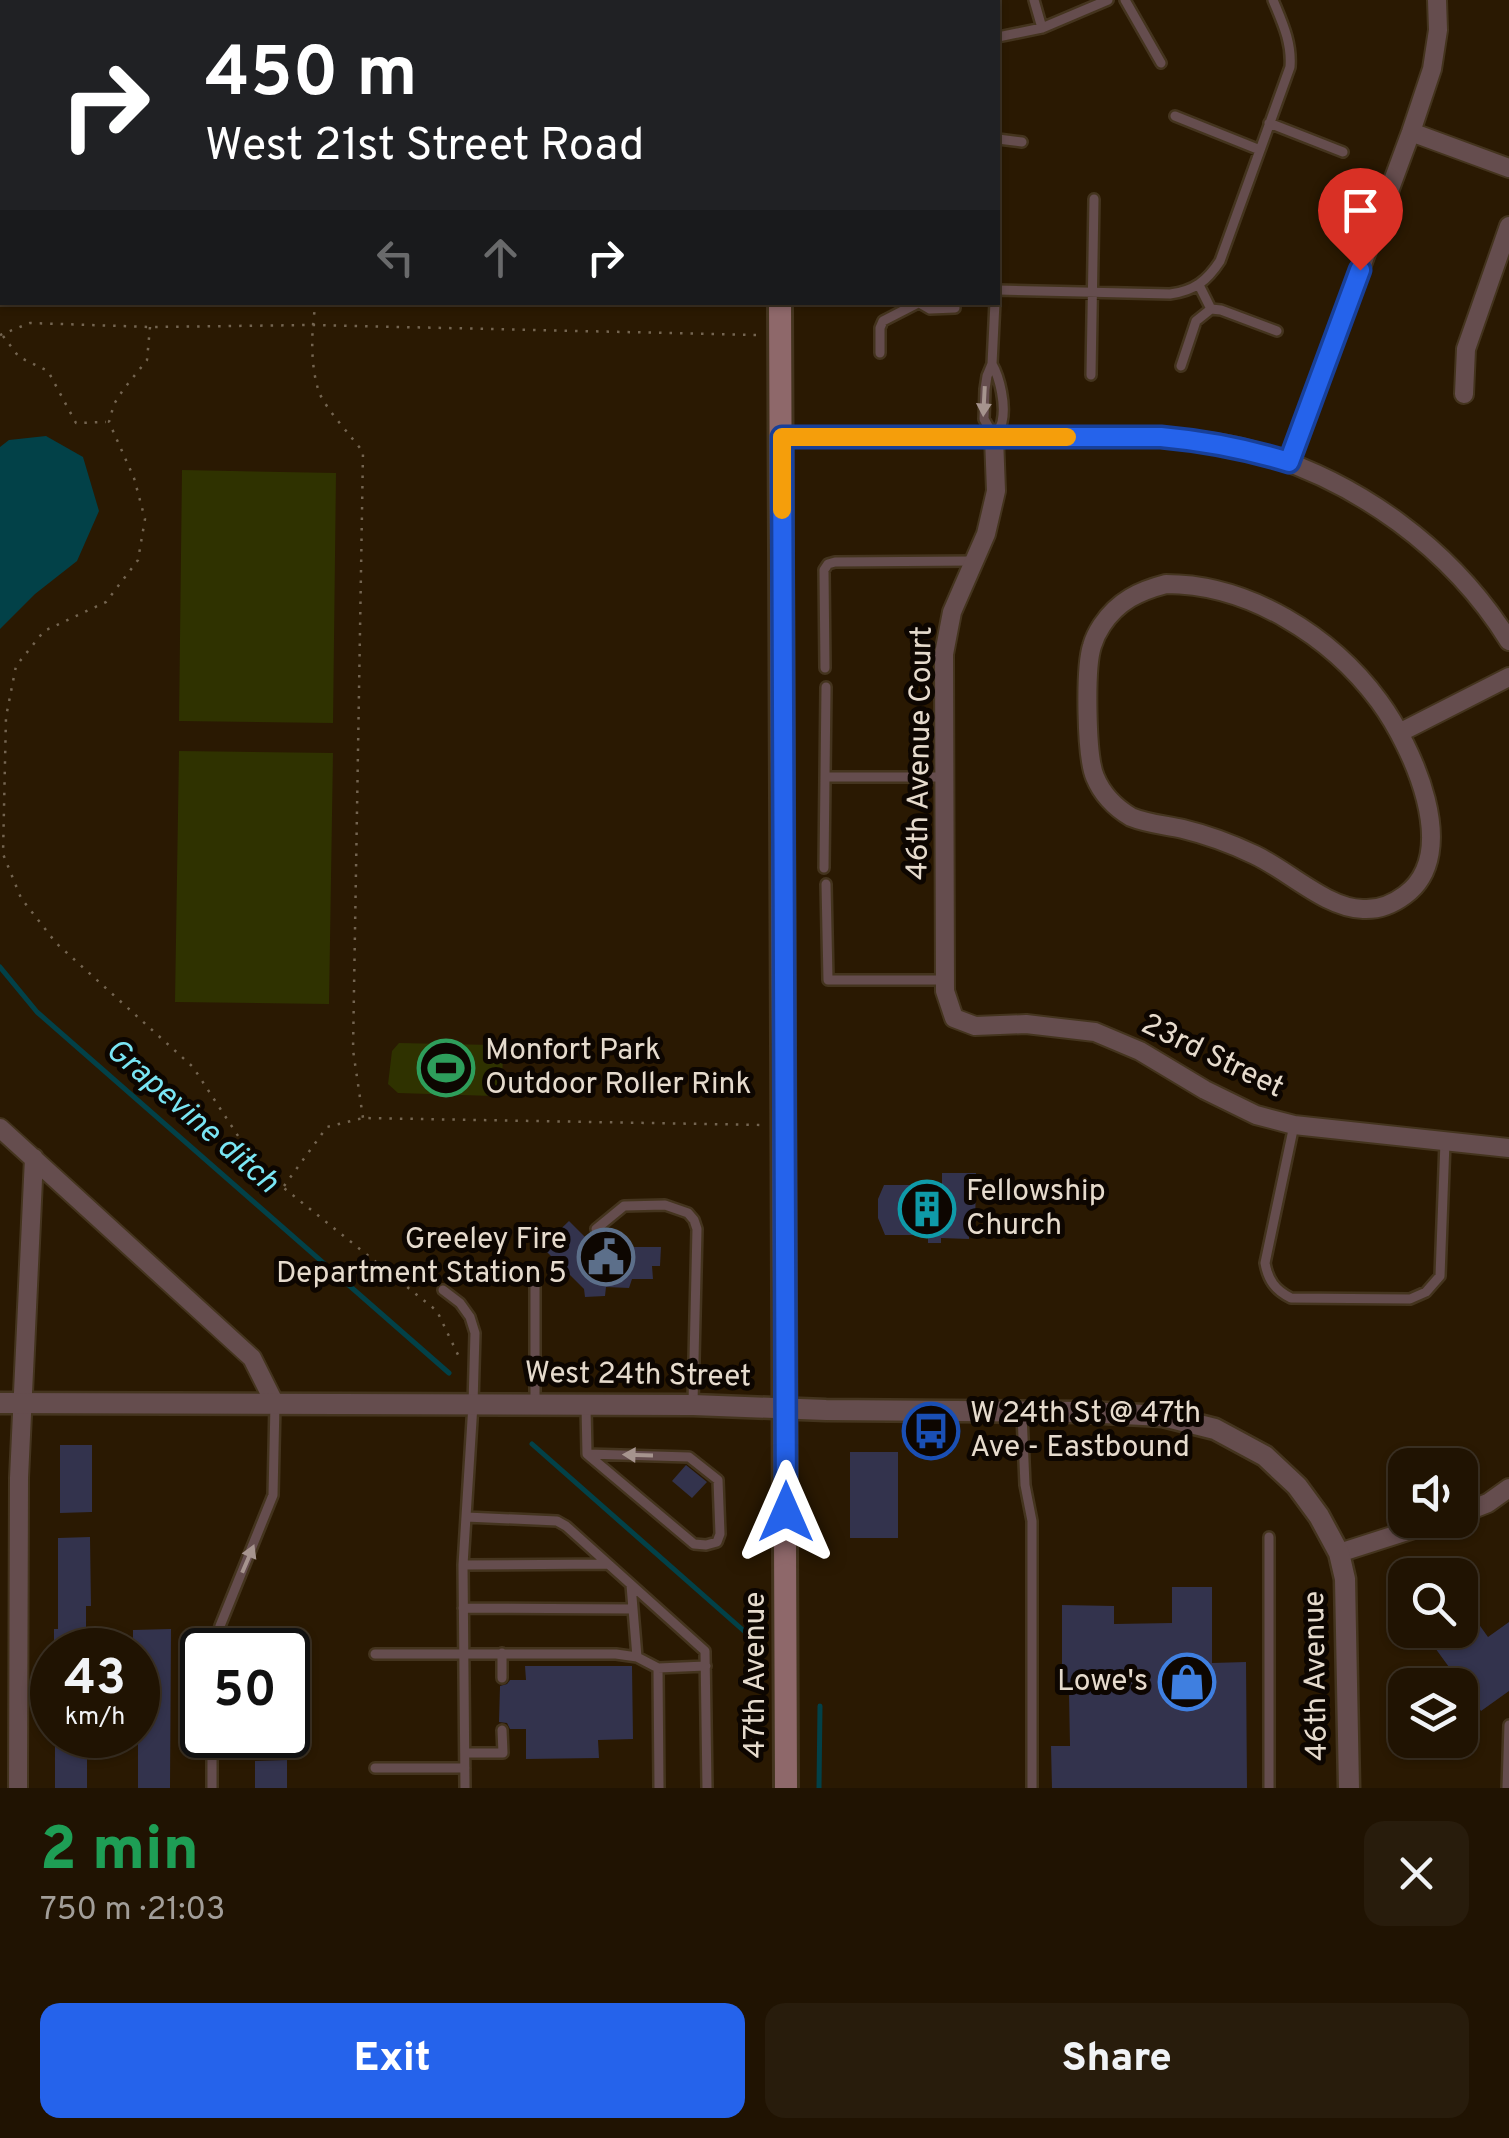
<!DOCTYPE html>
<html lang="en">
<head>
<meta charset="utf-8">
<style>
	body { margin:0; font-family:Overpass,sans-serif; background:#281c0c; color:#f1f3f6; height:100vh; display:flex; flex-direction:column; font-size:38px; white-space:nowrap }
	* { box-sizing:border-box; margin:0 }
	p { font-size:32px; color:#a29e99 }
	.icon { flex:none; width:55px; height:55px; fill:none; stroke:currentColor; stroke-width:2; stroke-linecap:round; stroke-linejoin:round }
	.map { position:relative; height:1788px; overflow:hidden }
	.details { display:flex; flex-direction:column; background:#201302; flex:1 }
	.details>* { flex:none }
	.guide { position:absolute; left:0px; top:0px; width:1000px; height:305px; box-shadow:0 2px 8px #0004,0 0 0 2px #3d3224; background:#202124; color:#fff; overflow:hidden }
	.buttons { position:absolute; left:1388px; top:1448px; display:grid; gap:20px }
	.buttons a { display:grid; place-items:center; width:90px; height:90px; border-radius:20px; background:#201302; box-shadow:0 2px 8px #0004,0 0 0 2px #3d3224; font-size:50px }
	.speed { position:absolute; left:30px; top:1628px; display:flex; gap:20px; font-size:50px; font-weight:700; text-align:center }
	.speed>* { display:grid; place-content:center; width:130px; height:130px; border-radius:50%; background:#201302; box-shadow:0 2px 8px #0004,0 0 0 2px #3d3224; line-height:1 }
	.speed small { font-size:25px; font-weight:400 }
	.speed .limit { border:5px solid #111; border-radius:15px; background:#fff; color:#111 }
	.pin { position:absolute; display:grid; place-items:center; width:85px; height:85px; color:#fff; margin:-102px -42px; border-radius:50% 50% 50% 0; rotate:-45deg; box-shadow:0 0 10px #0007 }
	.pin .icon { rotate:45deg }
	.me { position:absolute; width:110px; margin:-55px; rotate:0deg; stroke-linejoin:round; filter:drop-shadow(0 0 8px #0008) }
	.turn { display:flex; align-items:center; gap:35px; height:210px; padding:0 40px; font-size:45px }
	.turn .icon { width:130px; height:130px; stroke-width:2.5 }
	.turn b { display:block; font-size:70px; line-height:85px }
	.lanes { display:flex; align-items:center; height:95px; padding:0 40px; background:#0003; justify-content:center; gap:50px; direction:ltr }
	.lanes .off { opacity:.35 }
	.round { display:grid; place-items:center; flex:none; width:105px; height:105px; border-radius:20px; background:#281c0c }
	.summary { display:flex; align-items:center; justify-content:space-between; height:170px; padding:0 40px }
	h1 { font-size:60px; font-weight:800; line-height:75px; color:#1e9e55 }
	.primary-button { display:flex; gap:20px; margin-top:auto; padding:20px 40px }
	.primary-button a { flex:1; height:115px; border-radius:20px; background:#2563eb; color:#fff; font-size:40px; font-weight:800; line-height:115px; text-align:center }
	.primary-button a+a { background:#281c0c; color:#f1f3f6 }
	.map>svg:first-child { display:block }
</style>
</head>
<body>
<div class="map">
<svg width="1509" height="1788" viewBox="0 0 1509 1788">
	<rect width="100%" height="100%" fill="#2a1902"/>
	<path fill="#2f3200" d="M182,470L336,473L333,723L179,721Z
		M179,751L333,753L329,1004L175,1002Z
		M399,1043L494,1045L503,1052L502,1086L493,1096L398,1093L388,1084L392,1051Z"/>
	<path fill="#024148" d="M46,436L83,457L99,511L77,561L35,594L0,629V447L9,440Z"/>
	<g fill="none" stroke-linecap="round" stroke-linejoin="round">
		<path stroke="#024148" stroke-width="5" d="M36,2V0
			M0,130L2,126
			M0,967L37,1012L449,1373
			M532,1444L744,1631
			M819,1788L820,1706"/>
	</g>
	<path fill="#33334d" d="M942,1173H976L975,1232H969V1239L941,1238V1243H928V1235H885L878,1218V1199L884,1185H942Z
		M569,1221L595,1247H661L660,1266H652L653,1279H632L629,1288L606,1287L605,1296L585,1297L584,1289L542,1247Z
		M60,1445H92V1512L60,1513Z
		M850,1452H898V1538H850Z
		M686,1465L707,1482L692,1498L672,1481Z
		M90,1537L91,1606H86V1650H54V1629H58V1538Z
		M1172,1587H1212V1663L1246,1662L1247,1788H1052L1051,1746H1070L1069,1694H1062V1605L1114,1606V1624L1172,1623Z
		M1460,1598L1488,1637L1509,1622V1691L1481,1711L1422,1630H1460Z
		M171,1629L170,1788H138V1650H133V1630Z
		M525,1666H632L633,1739L598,1740L599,1758L526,1759V1729H510L507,1723L499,1722L500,1686L507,1684L510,1680H526Z
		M55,1735H87V1788H55Z
		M287,1760V1788H255V1761Z"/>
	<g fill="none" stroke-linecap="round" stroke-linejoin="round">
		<g stroke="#44341e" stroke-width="14">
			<path id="service" d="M705,0L713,2
				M923,0V2
				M1034,0L1042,28
				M1125,0L1161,63
				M998,37L1042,28L1108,0
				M1175,116L1260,150
				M1269,123L1343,152
				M998,139L1022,142
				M1199,285L1211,309
				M998,290L1170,294C1194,291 1207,281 1220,261L1290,67C1292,42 1282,22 1273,0
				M918,302L930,309L955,308
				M880,353V328L883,321L918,303
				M992,364C1000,378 1006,405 1002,422C1001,427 997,432 994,437L984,419L985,389L987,376L992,364L995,302
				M1181,366L1196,321L1211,309L1221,310L1277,331
				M1091,375L1094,199
				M825,668L824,570L828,564L835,562L974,561
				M825,777H945
				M824,868L826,687
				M826,884L828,980H945
				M1294,1125L1265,1263C1268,1280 1275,1290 1291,1298L1410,1299L1426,1292L1440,1276L1445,1142
				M596,1229L624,1206L665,1205L688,1213L694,1220L697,1229L693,1403
				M443,1290L460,1303L470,1317L475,1333L473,1404L463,1565L465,1788
				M535,1404V1279
				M586,1407L587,1454L694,1544L706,1545L717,1542L720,1534L718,1480L689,1457L587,1454
				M1022,1414L1025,1485L1032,1521V1788
				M466,1517L557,1521L566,1526L705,1651L707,1788
				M463,1565L608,1564
				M631,1585L637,1657
				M463,1608L633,1609
				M213,1650L220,1626L273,1495L275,1404
				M502,1653V1678
				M375,1654H616L637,1657L658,1668L659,1788
				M658,1668L706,1666
				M212,1735V1788
				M465,1753H503L502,1730
				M375,1768H465
				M1269,1788V1537
				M1507,1788L1509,1725"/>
		</g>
		<g stroke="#44341e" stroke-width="22">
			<path id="minor" d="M1411,132L1509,168
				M1464,394L1466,349L1509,226
				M782,437H1161C1192,440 1223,442 1253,451C1357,480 1452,549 1509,641
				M994,437L996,491L986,534L952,612L944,654L945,991L954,1018L975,1026L1026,1024L1095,1032L1140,1051L1205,1090L1256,1115L1294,1125L1509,1148
				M1289,462L1411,132L1432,69L1438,30L1437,0
				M1166,584C1249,584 1331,636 1379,701C1412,746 1462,853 1405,895C1393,904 1379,910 1363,909C1326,908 1289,871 1255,855C1232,844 1208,835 1183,829C1166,825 1148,824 1131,817C1116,808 1102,794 1095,777C1086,756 1085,668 1092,646C1094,639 1098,631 1102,625C1118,601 1139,591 1166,584Z
				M1399,733L1509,677
				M0,1128L252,1358L275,1404
				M1460,1514L1488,1503L1509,1488
				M1339,1553L1442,1520
				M18,1788L19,1478L34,1158"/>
		</g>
		<g stroke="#44341e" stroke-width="25">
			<path id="tertiary" d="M0,1403L693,1405L826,1410L1084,1412L1163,1416L1215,1429L1265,1456L1297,1486L1319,1516L1339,1553L1345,1579L1349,1788"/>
		</g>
		<g stroke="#44341e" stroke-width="28">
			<path id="secondary" d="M777,0L778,2
				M780,302L786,1788"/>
		</g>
		<path stroke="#746551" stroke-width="2.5" stroke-dasharray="2.5 8" stroke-linecap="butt" d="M78,0V2
			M347,2V0
			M0,193L2,190
			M316,302C311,330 310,365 319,392C325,408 352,437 363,452L353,1050L363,1118
			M150,327L147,360L123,390L114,404L109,422L134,478L145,519L138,560L106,602L44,631L16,666L6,717L3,854L21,898L56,943L193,1067L259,1168L437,1311L460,1359
			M0,335L30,323L150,327L312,325L758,335
			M3,336L19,357L48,371L76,423L106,422
			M284,1186L327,1127L363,1118L764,1125"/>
		<use href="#service" stroke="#654d4e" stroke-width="9"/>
		<use href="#minor" stroke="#654d4e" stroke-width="18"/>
		<use href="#tertiary" stroke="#654d4e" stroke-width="20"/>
		<use href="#secondary" stroke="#8e686a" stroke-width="22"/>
	</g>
	<defs><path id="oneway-solid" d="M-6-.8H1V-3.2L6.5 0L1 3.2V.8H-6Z" transform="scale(2.5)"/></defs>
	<g fill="#a6948e">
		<use href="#oneway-solid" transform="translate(984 401) rotate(93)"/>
		<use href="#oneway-solid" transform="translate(638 1455) rotate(-178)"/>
		<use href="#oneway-solid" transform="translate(248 1559) rotate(-67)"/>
	</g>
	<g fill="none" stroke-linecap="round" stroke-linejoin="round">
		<g stroke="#184099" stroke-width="25">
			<path id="route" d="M786,1512L782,437H1161C1205,441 1247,449 1289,462L1360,270"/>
		</g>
		<use href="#route" stroke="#2563eb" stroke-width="18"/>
		<path stroke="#f59e0b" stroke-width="18" d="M782,510V437H1067"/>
	</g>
	<defs>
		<g id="stadium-ring" transform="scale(2.875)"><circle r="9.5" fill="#0d0601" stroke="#2e9e5b" stroke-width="1.5"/><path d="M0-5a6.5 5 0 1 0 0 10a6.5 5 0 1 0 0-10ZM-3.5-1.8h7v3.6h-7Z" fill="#2e9e5b"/></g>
		<g id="building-ring" transform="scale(2.875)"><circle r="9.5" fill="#0d0601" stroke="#0f9aa8" stroke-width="1.5"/><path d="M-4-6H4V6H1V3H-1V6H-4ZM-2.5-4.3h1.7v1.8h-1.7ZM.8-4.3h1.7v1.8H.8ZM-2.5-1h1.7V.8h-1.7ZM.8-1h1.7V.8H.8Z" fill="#0f9aa8"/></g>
		<g id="civic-ring" transform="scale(2.875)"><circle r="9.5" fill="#0d0601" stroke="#5c6f8a" stroke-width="1.5"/><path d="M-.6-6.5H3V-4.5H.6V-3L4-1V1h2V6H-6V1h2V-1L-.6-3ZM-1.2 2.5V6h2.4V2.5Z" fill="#5c6f8a"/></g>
		<g id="bus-ring" transform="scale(2.875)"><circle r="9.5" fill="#0d0601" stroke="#1a4fb4" stroke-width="1.5"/><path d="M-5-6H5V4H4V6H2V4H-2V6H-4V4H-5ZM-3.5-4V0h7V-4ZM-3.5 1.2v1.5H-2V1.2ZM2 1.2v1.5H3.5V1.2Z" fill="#1a4fb4"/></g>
		<g id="shop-ring" transform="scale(2.875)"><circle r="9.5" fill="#0d0601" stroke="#3f7fe0" stroke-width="1.5"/><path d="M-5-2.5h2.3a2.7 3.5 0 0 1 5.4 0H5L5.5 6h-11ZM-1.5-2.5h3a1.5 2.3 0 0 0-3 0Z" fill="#3f7fe0"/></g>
	</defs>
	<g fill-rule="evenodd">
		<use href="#stadium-ring" x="446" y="1068"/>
		<use href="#building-ring" x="927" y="1209"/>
		<use href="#civic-ring" x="606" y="1257"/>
		<use href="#bus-ring" x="931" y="1431"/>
		<use href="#shop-ring" x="1187" y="1682"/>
	</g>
	<g text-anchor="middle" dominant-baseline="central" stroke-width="10" stroke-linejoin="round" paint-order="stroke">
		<g font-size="30" fill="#e6dbcd" stroke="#0d0601">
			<text transform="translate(921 753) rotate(-89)">46th Avenue Court</text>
			<text transform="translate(1212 1057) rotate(26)">23rd Street</text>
			<text transform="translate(638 1376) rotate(1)">West 24th Street</text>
			<text transform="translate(756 1675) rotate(-90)">47th Avenue</text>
			<text transform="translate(1317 1676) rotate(-91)">46th Avenue</text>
		</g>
		<g font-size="30" fill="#e6dbcd" stroke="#0d0601" text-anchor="start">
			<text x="485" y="1051">Monfort Park<tspan x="485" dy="34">Outdoor Roller Rink</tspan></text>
			<text x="966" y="1192">Fellowship<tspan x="966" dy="34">Church</tspan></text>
			<text x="567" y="1240" text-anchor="end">Greeley Fire<tspan x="567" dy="34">Department Station 5</tspan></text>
			<text x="970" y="1414">W 24th St @ 47th<tspan x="970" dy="34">Ave - Eastbound</tspan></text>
			<text x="1148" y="1682" text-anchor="end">Lowe's</text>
		</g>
		<g font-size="32" font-style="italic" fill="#79e5f4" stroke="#0d0601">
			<text transform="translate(191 1117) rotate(41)">Grapevine ditch</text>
		</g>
	</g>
</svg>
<div class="buttons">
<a><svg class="icon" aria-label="sound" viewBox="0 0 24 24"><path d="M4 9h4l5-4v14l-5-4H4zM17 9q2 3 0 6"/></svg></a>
<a><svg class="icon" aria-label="search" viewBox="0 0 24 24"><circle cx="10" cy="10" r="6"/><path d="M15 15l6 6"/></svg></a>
<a><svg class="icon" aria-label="layers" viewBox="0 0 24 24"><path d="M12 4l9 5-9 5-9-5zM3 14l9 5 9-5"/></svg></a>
</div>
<div class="speed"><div>43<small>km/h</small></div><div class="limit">50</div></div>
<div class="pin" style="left:1360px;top:270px;background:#d93025"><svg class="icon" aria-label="arrive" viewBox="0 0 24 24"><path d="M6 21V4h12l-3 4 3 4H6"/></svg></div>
<svg class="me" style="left:786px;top:1512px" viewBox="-20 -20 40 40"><path d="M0-17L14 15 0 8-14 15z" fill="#2563eb" stroke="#fff" stroke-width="4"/></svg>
<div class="guide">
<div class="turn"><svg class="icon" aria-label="right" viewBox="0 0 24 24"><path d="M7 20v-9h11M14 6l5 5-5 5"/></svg><div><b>450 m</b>West 21st Street Road</div></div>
<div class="lanes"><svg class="icon off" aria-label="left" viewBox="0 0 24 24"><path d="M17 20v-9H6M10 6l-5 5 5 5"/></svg><svg class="icon off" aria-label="ahead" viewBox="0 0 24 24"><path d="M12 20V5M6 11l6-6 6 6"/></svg><svg class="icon" aria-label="right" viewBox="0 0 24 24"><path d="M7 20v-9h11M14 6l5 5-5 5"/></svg></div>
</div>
</div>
<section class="details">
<div class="summary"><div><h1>2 min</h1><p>750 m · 21:03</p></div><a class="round"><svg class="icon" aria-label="close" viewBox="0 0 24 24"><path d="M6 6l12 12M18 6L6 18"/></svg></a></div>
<div class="primary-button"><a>Exit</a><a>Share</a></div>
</section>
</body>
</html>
